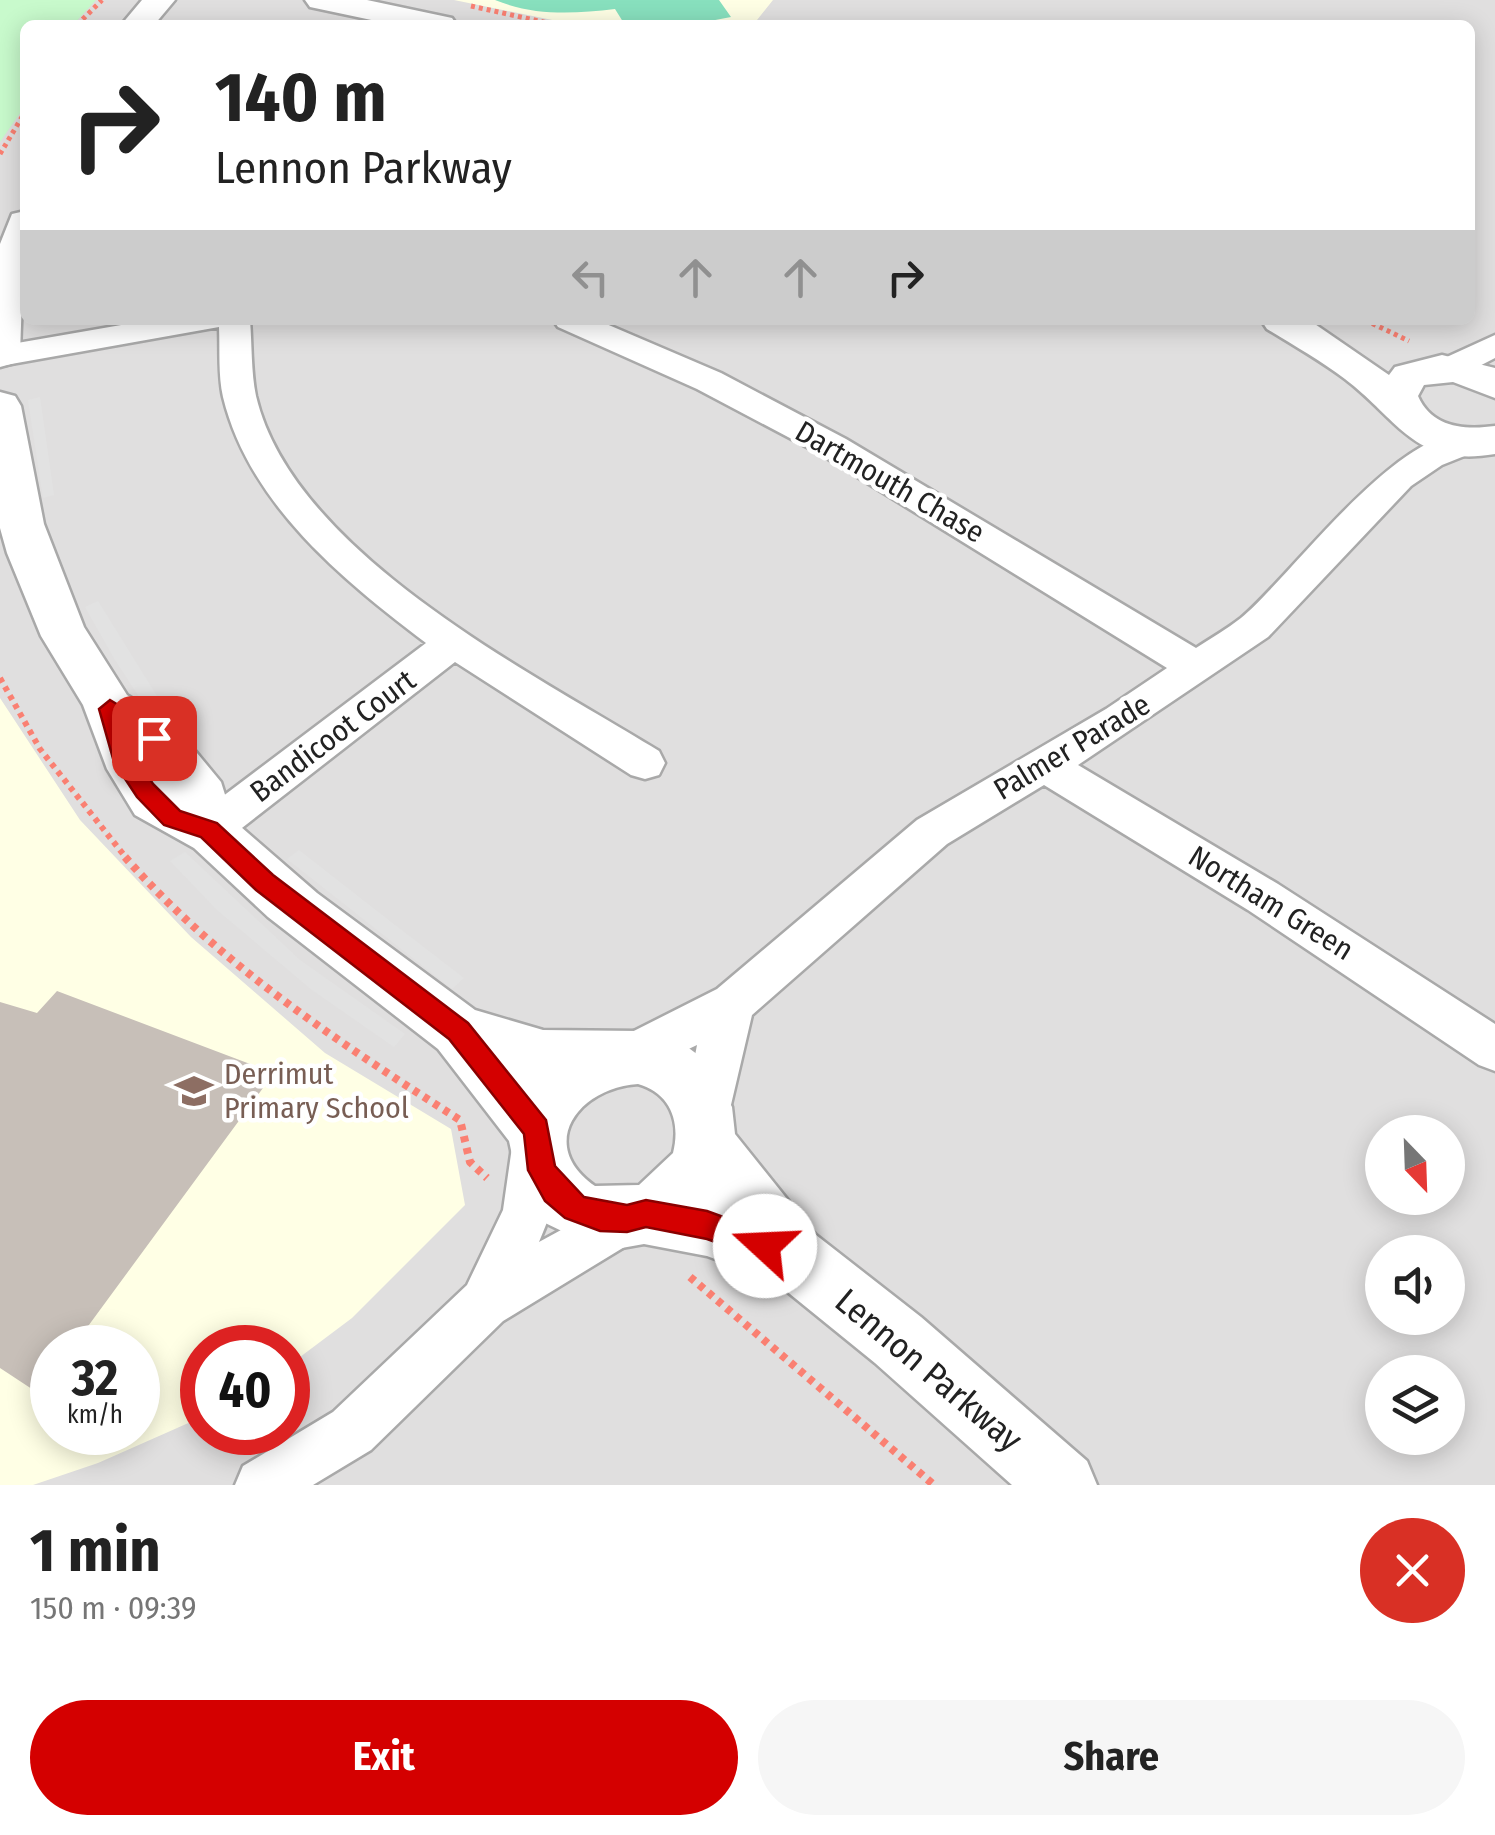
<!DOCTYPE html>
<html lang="en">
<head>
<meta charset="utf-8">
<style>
	body { margin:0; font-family:"Fira Sans Condensed",sans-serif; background:#f6f6f6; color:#222; height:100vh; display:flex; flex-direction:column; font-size:38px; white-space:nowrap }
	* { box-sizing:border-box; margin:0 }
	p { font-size:32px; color:#767676 }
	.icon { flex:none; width:55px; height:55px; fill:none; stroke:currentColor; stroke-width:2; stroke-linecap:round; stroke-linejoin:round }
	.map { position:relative; height:1485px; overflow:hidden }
	.drawer { display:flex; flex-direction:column; background:#fff; flex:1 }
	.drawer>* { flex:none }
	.banner { position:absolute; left:20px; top:20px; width:1455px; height:305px; border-radius:15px; box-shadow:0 5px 25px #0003; background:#fff; color:#222; overflow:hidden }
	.needle { width:65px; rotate:157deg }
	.controls { position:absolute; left:1365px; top:1115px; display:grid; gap:20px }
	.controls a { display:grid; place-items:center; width:100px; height:100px; border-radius:50%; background:#fff; box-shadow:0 5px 25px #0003; font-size:50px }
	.speed { position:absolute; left:30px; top:1325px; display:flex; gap:20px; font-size:50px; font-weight:700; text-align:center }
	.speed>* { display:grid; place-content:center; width:130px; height:130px; border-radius:50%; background:#fff; box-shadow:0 5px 25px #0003; line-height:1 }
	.speed small { font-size:25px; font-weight:400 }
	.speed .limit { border:15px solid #d22; background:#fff; color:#111 }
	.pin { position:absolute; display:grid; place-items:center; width:85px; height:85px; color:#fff; margin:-42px; border-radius:20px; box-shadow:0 5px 15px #0006 }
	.me { position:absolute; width:110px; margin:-55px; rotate:290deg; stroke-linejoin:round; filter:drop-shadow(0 0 8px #0008) }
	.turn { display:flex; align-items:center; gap:35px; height:210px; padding:0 30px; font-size:45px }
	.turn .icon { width:130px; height:130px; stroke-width:2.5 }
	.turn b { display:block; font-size:70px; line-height:85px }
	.lanes { display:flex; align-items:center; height:95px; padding:0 30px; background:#0003; justify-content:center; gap:50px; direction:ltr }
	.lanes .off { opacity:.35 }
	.round { display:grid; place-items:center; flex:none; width:105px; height:105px; border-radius:52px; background:#f6f6f6 }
	.headline { display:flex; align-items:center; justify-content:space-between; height:170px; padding:0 30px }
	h1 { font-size:60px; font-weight:700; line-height:75px }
	.cta { display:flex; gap:20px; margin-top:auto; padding:20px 30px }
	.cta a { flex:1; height:115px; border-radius:60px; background:#d40000; color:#fff; font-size:40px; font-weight:700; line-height:115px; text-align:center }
	.cta a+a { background:#f6f6f6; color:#222 }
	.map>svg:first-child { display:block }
</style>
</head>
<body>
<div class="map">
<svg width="1495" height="1485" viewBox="0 0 1495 1485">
	<rect width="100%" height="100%" fill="#f2efe9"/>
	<path fill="#e0dfdf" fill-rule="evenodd" d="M0,0H1495V1485H0ZM25,25H1470V320H25ZM1382,1132H1448V1198H1382ZM1382,1252H1448V1318H1382ZM52,1348H138V1432H52ZM202,1348H288V1432H202ZM1382,1372H1448V1438H1382Z"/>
	<path fill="#ffffe5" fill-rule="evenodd" d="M454,0H773L753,25H577Z
		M0,698L80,820L191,937L325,1053L451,1129L465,1205L352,1318L288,1366V1348H202V1417L98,1463L33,1485H0ZM52,1348H138V1432H52Z"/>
	<path fill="#c8facc" d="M0,0H96L73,25H25V106L0,142Z"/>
	<path fill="#88e0be" d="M495,0H719L731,17L689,25H625L615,9C573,14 534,16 495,0Z"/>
	<path fill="#e2e2e2" d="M40,397L54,495L43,498L28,400Z
		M98,601L160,701L163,709L151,715L115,660L85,607Z
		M299,850L395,925L464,978L452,989L287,859Z
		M185,852L300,960L405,1034L394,1047L312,990L217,910L170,861Z"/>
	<path fill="#c7bfb8" d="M57,991L274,1073L72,1348H52V1374L38,1393L0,1368V1002L37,1013Z"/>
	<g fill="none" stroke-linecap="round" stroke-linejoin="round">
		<g stroke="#a9a9a9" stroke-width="5">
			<path id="minor" d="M150,320H250C252,344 251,372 256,396C293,553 532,673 659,751L665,763L659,775L645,779L631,775L455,662L224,842L209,847L194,842L188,830L194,818L426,643C343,580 249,504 223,397C218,375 220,350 219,327L0,366V346Z
				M553,320H597L721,373L846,439L1196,648C1211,638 1227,629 1241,618C1292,576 1406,415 1477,435L1482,443L1477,451L1442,465L1411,486L1268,637L1078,765L1278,884L1495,1024V1071L1479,1065L1248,910L1044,785L947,844L752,1015L723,1139L706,1146L689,1139L682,1123L697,1045L630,1077L614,1071L607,1056L614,1041L717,989L917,820L1106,709L1167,668L822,455L697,389L558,327Z
				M1495,335V358L1462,375H1438L1434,368L1438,361Z
				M536,1124L553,1131C567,1164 553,1211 539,1242L627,1194L644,1201L652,1218L644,1235L503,1321L371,1450L313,1485H235L243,1466L333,1412L467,1285L503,1210L512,1147L519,1131Z"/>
		</g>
		<g stroke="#a9a9a9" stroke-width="5">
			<path id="tertiary" d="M142,0H175L154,25H121Z
				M305,0H367L452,18L457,25H395L310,7Z
				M25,211L20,354L14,363L0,367V244L12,214Z
				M1261,320H1309L1389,375L1395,367L1442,355L1495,368V398L1453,382L1424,385L1418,396C1432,428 1465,430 1495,426V454C1415,468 1399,420 1345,379C1321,361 1293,345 1267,329Z
				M0,392L15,396L21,406L44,524L84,627L127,695L173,724L221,782L233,820L317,893L475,1010L543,1030L638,1031L686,1046L709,1063L732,1107L735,1134L816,1235L921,1317L1087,1461L1097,1485H1012L875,1363L774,1281L707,1256L644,1244L616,1249L595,1247L541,1221L518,1182L509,1141L438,1049L268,917L194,848L135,815L107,769L83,705L41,636L7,553L0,528ZM638,1084C670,1093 681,1121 673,1153L639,1185L595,1186C536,1145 578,1088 638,1084Z"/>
		</g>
		<path stroke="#fa8072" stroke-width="5" stroke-dasharray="4 4" stroke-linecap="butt" d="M471,6L557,25
			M77,25L102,0
			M0,154L25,112
			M1365,320L1409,341"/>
		<path stroke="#fa8072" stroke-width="6" stroke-dasharray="5 5" stroke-linecap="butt" d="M0,678L40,749L127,859"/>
		<path stroke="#fa8072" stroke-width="8" stroke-dasharray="6 6" stroke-linecap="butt" d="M125,857C219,964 341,1044 460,1120L470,1162L487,1178
			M690,1277L934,1485"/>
		<use href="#minor" fill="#fff" fill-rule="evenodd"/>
		<use href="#tertiary" fill="#fff" fill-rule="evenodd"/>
	</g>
	<path fill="#d40000" stroke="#8a0000" stroke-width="2.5" d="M110,700L163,732V744L154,747L127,732L133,753L153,784L180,811L217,823L273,875L468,1023L546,1120L555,1166L584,1197L627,1205L646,1200L707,1211L775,1236L779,1246L775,1256L765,1260L707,1239L646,1227L627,1232L600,1231L565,1218L545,1201L528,1170L524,1134L449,1039L256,890L201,837L164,825L137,797L114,762L99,709Z"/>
	<defs>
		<g id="school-bare" transform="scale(3)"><path d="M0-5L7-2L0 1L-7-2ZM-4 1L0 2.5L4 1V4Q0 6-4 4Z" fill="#8d6e63" stroke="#fff" stroke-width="2.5" paint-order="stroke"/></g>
	</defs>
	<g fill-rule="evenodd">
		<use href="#school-bare" x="194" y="1091"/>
	</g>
	<g text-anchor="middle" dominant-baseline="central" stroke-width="9" stroke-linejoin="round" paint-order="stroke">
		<g font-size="30" fill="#222" stroke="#fff">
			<text transform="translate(890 482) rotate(30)">Dartmouth Chase</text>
			<text transform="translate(333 736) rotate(-37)">Bandicoot Court</text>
			<text transform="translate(1072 747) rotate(-31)">Palmer Parade</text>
			<text transform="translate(1271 903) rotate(32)">Northam Green</text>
		</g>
		<g font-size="30" fill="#785e54" stroke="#fff" text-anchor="start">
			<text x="224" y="1074">Derrimut<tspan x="224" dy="34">Primary School</tspan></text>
		</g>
		<g font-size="35" fill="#222" stroke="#fff">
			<text transform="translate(929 1370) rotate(40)">Lennon Parkway</text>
		</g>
	</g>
</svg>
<div class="controls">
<a><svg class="needle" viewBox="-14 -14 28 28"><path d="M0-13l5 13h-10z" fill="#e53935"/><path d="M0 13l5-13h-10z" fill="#767676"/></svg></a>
<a><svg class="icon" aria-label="sound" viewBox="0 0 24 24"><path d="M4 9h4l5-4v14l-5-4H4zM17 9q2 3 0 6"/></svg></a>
<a><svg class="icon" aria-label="layers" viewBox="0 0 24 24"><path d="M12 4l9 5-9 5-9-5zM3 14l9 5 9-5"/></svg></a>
</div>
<div class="speed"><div>32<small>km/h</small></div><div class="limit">40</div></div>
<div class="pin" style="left:154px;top:738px;background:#d93025"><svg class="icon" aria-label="arrive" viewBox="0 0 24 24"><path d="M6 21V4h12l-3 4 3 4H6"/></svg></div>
<svg class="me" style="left:765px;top:1246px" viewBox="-20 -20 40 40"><circle r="19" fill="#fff"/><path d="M0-13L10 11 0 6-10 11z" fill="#d40000"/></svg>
<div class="banner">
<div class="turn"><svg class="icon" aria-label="right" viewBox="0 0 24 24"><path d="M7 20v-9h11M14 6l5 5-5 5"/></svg><div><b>140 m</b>Lennon Parkway</div></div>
<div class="lanes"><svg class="icon off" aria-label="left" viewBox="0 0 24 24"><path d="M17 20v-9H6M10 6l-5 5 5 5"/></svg><svg class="icon off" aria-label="ahead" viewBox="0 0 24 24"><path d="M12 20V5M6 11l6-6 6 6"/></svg><svg class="icon off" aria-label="ahead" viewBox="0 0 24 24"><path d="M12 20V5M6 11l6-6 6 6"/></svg><svg class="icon" aria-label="right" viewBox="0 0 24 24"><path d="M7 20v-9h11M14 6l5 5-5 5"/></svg></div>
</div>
</div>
<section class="drawer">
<div class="headline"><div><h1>1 min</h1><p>150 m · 09:39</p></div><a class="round" style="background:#d93025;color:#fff"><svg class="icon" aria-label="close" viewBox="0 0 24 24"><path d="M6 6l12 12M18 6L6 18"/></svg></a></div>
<div class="cta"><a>Exit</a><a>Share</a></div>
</section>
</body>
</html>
